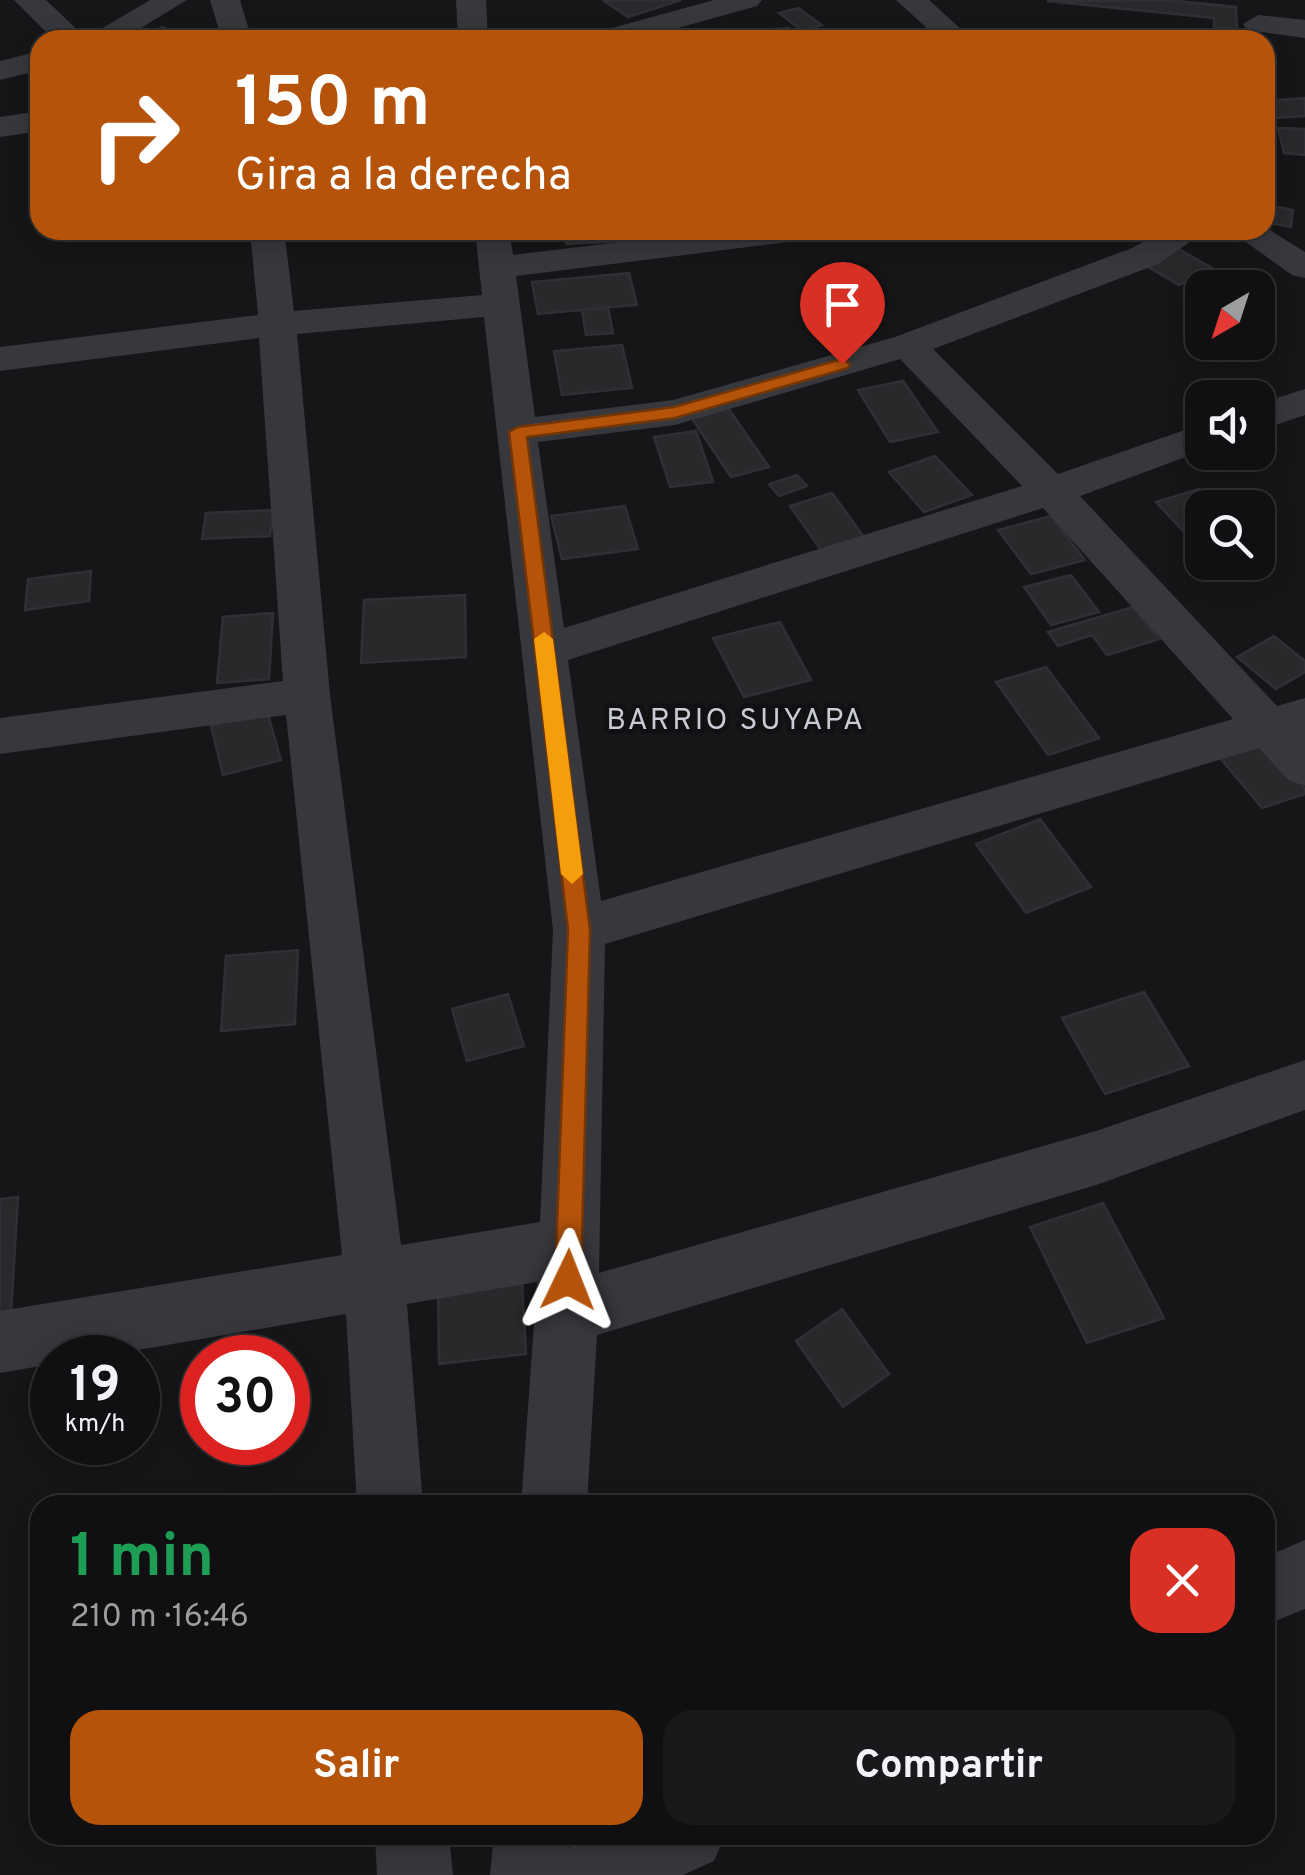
<!DOCTYPE html>
<html lang="es">
<head>
<meta charset="utf-8">
<style>
	body { margin:0; font-family:Overpass,sans-serif; background:#19191b; color:#f1f3f6; height:100vh; display:flex; flex-direction:column; font-size:38px; white-space:nowrap }
	* { box-sizing:border-box; margin:0 }
	p { font-size:32px; color:#9c9d9f }
	.icon { flex:none; width:55px; height:55px; fill:none; stroke:currentColor; stroke-width:2; stroke-linecap:round; stroke-linejoin:round }
	.map { position:relative; flex:1; overflow:hidden }
	.details { position:absolute; left:30px; top:1495px; width:1245px; height:350px; display:flex; flex-direction:column; background:#101012; border-radius:30px; box-shadow:0 5px 25px #0003,0 0 0 2px #303032 }
	.details>* { flex:none }
	.guide { position:absolute; left:30px; top:30px; width:1245px; height:210px; border-radius:30px; box-shadow:0 5px 25px #0003,0 0 0 2px #303032; background:#b45309; color:#fff; overflow:hidden }
	.needle { width:65px; rotate:219deg }
	.tools { position:absolute; left:1185px; top:270px; display:grid; gap:20px }
	.tools a { display:grid; place-items:center; width:90px; height:90px; border-radius:20px; background:#101012; box-shadow:0 5px 25px #0003,0 0 0 2px #303032; font-size:50px }
	.speed { position:absolute; left:30px; top:1335px; display:flex; gap:20px; font-size:50px; font-weight:700; text-align:center }
	.speed>* { display:grid; place-content:center; width:130px; height:130px; border-radius:50%; background:#101012; box-shadow:0 5px 25px #0003,0 0 0 2px #303032; line-height:1 }
	.speed small { font-size:25px; font-weight:400 }
	.speed .limit { border:15px solid #d22; background:#fff; color:#111 }
	.pin { position:absolute; display:grid; place-items:center; width:85px; height:85px; color:#fff; margin:-102px -42px; border-radius:50% 50% 50% 0; rotate:-45deg; box-shadow:0 0 10px #0007 }
	.pin .icon { rotate:45deg }
	.me { position:absolute; width:110px; margin:-55px; rotate:2deg; stroke-linejoin:round; filter:drop-shadow(0 0 8px #0008) }
	.turn { display:flex; align-items:center; gap:35px; height:210px; padding:0 40px; font-size:45px }
	.turn .icon { width:130px; height:130px; stroke-width:2.5 }
	.turn b { display:block; font-size:70px; line-height:85px }
	.round { display:grid; place-items:center; flex:none; width:105px; height:105px; border-radius:30px; background:#19191b }
	.head { display:flex; align-items:center; justify-content:space-between; height:170px; padding:0 40px }
	h1 { font-size:60px; font-weight:700; line-height:75px; color:#1e9e55 }
	.action { display:flex; gap:20px; margin-top:auto; padding:20px 40px }
	.action a { flex:1; height:115px; border-radius:30px; background:#b45309; color:#fff; font-size:40px; font-weight:700; line-height:115px; text-align:center }
	.action a+a { background:#19191b; color:#f1f3f6 }
	.map>svg:first-child { display:block }
</style>
</head>
<body>
<div class="map">
<svg width="1305" height="1875" viewBox="0 0 1305 1875">
	<rect width="100%" height="100%" fill="#161618"/>
	<path fill="#29292c" stroke="#303034" stroke-width="2.5" d="M603,0H681L628,17Z
		M1167,0L1236,7L1237,29L1214,27V18L1047,1Z
		M798,8L822,25L803,31L779,13Z
		M163,27L188,40H134Z
		M789,28L793,40H750L748,31Z
		M1305,98V116L1276,118L1265,104V101Z
		M1278,128L1305,129V155L1284,153Z
		M1265,205L1293,210L1291,227L1265,222Z
		M564,230H620L622,241L566,244Z
		M1177,248L1212,268L1179,285L1145,265Z
		M629,273L637,305L538,314L532,282Z
		M608,307L613,333L586,335L582,310Z
		M622,345L632,388L562,395L554,351Z
		M903,381L938,432L890,442L858,390Z
		M724,402L769,467L731,477L687,411Z
		M696,431L713,482L670,487L654,437Z
		M935,456L972,495L924,512L889,472Z
		M797,475L807,486L779,496L769,484Z
		M1199,489L1217,508H1202L1199,548L1156,502Z
		M832,493L864,537L821,550L790,506Z
		M625,506L638,549L562,559L551,516Z
		M273,510L270,536L202,539L206,513Z
		M1051,516L1085,560L1031,574L998,530Z
		M91,571L89,601L25,610L28,579Z
		M1071,575L1099,612L1051,625L1024,587Z
		M465,595L466,657L361,663L364,600Z
		M1133,607L1159,639L1107,655L1092,635L1058,646L1048,632Z
		M273,613L269,679L217,683L223,617Z
		M780,622L811,680L744,697L713,638Z
		M1274,636L1305,661V672L1276,689L1237,657Z
		M1046,667L1099,738L1048,755L996,682Z
		M267,711L281,760L223,775L211,726Z
		M1262,737L1305,789V794L1262,808L1216,753Z
		M1040,819L1091,887L1026,913L976,844Z
		M298,950L295,1024L221,1031L226,956Z
		M1144,992L1189,1066L1105,1094L1062,1018Z
		M508,994L524,1046L467,1061L452,1009Z
		M18,1197L11,1313L0,1315V1199Z
		M1103,1203L1164,1318L1087,1343L1030,1227Z
		M522,1282L526,1354L439,1364L438,1290Z
		M842,1309L889,1374L843,1407L796,1341Z"/>
	<g fill="none" stroke-linecap="round" stroke-linejoin="round">
		<path fill="#37383d" fill-rule="evenodd" d="M14,0H46L86,38L150,0H187L121,40H54Z
			M210,0H240L252,40H222Z
			M456,0H486L488,40H458Z
			M714,0H762L757,6L635,40H586L590,34Z
			M896,0H929L973,40H940Z
			M1258,15L1305,20V38L1247,30L1243,24Z
			M40,51V70L0,80V61Z
			M40,111V131L0,137V117Z
			M1265,227L1305,252V278L1292,275L1229,230Z
			M250,230H284L294,311L482,295L475,230H509L513,255L719,230H822L817,237L805,240L516,276L535,417L673,400L895,337L1132,248L1165,230H1207L1158,264L933,349L1058,474L1202,424V451L1080,496L1277,706L1305,698V786L1288,780L1259,748L605,944L599,1273L1096,1131L1305,1060V1110L1096,1185L597,1335L587,1505H521L537,1282L407,1304L423,1505H357L346,1314L92,1358H52V1364L0,1373V1311L342,1255L286,715L0,754V718L283,681L259,338L0,371V347L258,315ZM484,317L553,930L540,1222L401,1245L330,695L297,334ZM900,359L1022,486L564,628L538,442L675,425ZM1043,508L1233,719L601,901L568,660Z
			M1305,389V415L1258,431V404Z
			M1305,1540V1609L1265,1625V1557Z
			M375,1835H449L453,1875H377Z
			M494,1835H568V1848L599,1835H725L714,1861L683,1875H490Z"/>
	</g>
	<path fill="#b45309" stroke="#753606" stroke-width="2.5" d="M842,359L850,364L848,368L675,418L527,437L590,930L581,1280L577,1289L568,1293L559,1289L555,1280L568,930L509,432L518,427L674,407Z"/>
	<path fill="#f59e0b" d="M544,632L553,639L583,874L572,884L561,874L534,639Z"/>
	<g text-anchor="middle" dominant-baseline="central" stroke-width="10" stroke-linejoin="round" paint-order="stroke">
		<g font-size="30" letter-spacing="2.5" fill="#c9ccd4" stroke="#111113">
			<text x="736" y="721">BARRIO SUYAPA</text>
		</g>
	</g>
</svg>
<div class="tools">
<a><svg class="needle" viewBox="-14 -14 28 28"><path d="M0-13l5 13h-10z" fill="#e53935"/><path d="M0 13l5-13h-10z" fill="#9c9d9f"/></svg></a>
<a><svg class="icon" aria-label="sound" viewBox="0 0 24 24"><path d="M4 9h4l5-4v14l-5-4H4zM17 9q2 3 0 6"/></svg></a>
<a><svg class="icon" aria-label="search" viewBox="0 0 24 24"><circle cx="10" cy="10" r="6"/><path d="M15 15l6 6"/></svg></a>
</div>
<div class="speed"><div>19<small>km/h</small></div><div class="limit">30</div></div>
<div class="pin" style="left:842px;top:364px;background:#d93025"><svg class="icon" aria-label="arrive" viewBox="0 0 24 24"><path d="M6 21V4h12l-3 4 3 4H6"/></svg></div>
<svg class="me" style="left:568px;top:1280px" viewBox="-20 -20 40 40"><path d="M0-17L14 15 0 8-14 15z" fill="#b45309" stroke="#fff" stroke-width="4"/></svg>
<div class="guide">
<div class="turn"><svg class="icon" aria-label="right" viewBox="0 0 24 24"><path d="M7 20v-9h11M14 6l5 5-5 5"/></svg><div><b>150 m</b>Gira a la derecha</div></div>
</div>
<section class="details">
<div class="head"><div><h1>1 min</h1><p>210 m · 16:46</p></div><a class="round" style="background:#d93025;color:#fff"><svg class="icon" aria-label="close" viewBox="0 0 24 24"><path d="M6 6l12 12M18 6L6 18"/></svg></a></div>
<div class="action"><a>Salir</a><a>Compartir</a></div>
</section>
</div>
</body>
</html>
